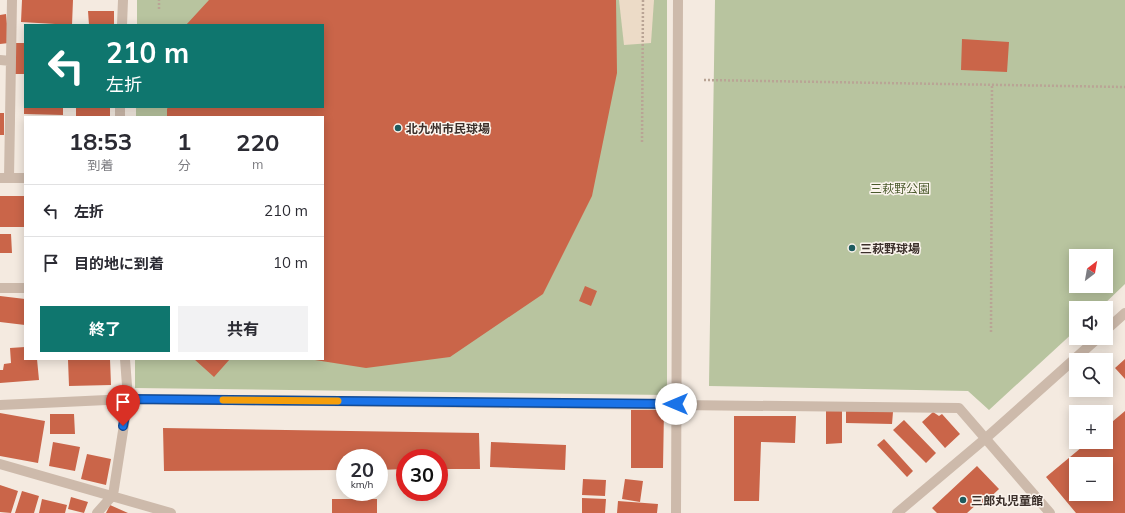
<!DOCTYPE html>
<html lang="ja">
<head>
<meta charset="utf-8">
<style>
	body { margin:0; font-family:Mulish,"Noto Sans JP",sans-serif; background:#f2f2f3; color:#2b2b33; height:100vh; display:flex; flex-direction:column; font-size:15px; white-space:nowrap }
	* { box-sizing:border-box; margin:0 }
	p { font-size:13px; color:#7c7c81 }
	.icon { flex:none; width:22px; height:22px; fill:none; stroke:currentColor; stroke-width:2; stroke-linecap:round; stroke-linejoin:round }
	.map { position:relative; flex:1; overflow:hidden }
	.sheet { position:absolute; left:24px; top:116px; width:300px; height:244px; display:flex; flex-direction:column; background:#fff; border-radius:0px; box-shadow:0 2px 10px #0003 }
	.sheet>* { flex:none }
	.banner { position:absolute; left:24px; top:24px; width:300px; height:84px; border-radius:0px; box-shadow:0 2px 10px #0003; background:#0f766e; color:#fff; overflow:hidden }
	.needle { width:26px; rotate:31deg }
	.fabs { position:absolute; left:1069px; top:249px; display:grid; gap:8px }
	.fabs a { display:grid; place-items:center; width:44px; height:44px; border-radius:0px; background:#fff; box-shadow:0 2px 10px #0003; font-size:20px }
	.speed { position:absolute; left:336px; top:449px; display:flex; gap:8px; font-size:20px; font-weight:700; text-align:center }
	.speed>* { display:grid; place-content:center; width:52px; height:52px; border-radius:50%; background:#fff; box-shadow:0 2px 10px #0003; line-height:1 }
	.speed small { font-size:10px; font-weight:400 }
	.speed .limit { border:6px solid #d22; background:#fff; color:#111 }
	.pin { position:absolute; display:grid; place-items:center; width:34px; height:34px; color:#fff; margin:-41px -17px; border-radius:50% 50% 50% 0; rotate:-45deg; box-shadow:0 0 4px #0007 }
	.pin .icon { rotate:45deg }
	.me { position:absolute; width:44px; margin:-22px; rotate:270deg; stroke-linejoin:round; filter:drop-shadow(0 0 3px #0008) }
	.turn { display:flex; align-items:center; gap:14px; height:84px; padding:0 16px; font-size:18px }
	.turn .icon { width:52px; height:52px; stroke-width:2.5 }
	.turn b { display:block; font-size:28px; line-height:34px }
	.eta { display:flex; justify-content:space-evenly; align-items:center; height:68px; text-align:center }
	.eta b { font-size:24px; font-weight:700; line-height:28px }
	.action { display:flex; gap:8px; margin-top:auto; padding:8px 16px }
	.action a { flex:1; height:46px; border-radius:0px; background:#0f766e; color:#fff; font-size:16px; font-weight:700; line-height:46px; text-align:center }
	.action a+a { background:#f2f2f3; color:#2b2b33 }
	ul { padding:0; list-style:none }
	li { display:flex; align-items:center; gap:12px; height:52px; padding:0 16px; border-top:1px solid #e1e1e2 }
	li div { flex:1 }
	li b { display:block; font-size:15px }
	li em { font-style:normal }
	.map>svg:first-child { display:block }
</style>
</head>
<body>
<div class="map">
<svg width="1125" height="513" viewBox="0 0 1125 513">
	<rect width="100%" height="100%" fill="#f4eae0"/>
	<path fill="#b8c49f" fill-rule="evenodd" d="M137,0H667V395L135,388V359H323V117H136V107H323V25H137Z
		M715,0H1125V284L1100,308H1076V330L989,410L968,391L709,386ZM1076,256H1106V286H1076Z"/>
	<path fill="#ecdbc7" d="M619,0H654L651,43L624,45Z"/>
	<path fill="#ca6549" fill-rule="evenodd" d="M22,0H73L72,25L21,22Z
		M209,0H616L617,73L592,196L543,294L450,357L366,368L315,360L323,359V117H167V109L168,107H323V25H186Z
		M88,11H114V25H89Z
		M6,14L9,43L0,44V15Z
		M962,39L1009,42L1007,72L961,70Z
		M16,43H25V74H15Z
		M24,107H63V115L24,114Z
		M76,107H110V117H76Z
		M0,113H4V135H0Z
		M0,196H25V227H0Z
		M0,234H11L12,253H0Z
		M585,286L597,291L591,306L579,301Z
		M0,296L25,299V325L0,322Z
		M25,347V359H37L39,380L0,383V370H3L4,364L11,363L10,348Z
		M110,359L111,385L69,386L68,360Z
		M194,359H230L214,377Z
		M1125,359V379L1115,368Z
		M842,408V443L826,444V409Z
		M631,410H664L663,468H631Z
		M846,410L893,412L892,424L846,423Z
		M1125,411V513H1076L1046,477L1088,442H1106V427ZM1076,464H1106V494H1076Z
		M933,412L939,416L942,414L960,434L945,448L922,422Z
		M0,413L45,421L38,463L0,456Z
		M50,414H74L75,434H50Z
		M734,416H796L795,443L761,442L759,501H734Z
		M904,420L936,453L926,463L893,430Z
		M163,428L479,433L480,469H439V458H405V469L379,470V458H345V470L164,471Z
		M884,439L913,471L907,477L877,445Z
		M53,442L80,447L75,471L49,466Z
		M491,442L566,445L565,470L490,467Z
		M87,454L111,459L106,485L81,479Z
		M977,466L999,489L980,507L978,503L967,513H937L932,508Z
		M583,479L606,480L605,496L582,495Z
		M625,479L643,481L640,502L622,499Z
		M0,485L18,491L11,513L0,512Z
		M22,491L39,496L34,513H15Z
		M71,497L88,502L84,513L68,509Z
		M582,498L606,499L605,513H582Z
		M42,499L67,505L65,513H39Z
		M332,499H377V513H332Z
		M618,501L658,504L657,513H617Z
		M110,505L128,513H106Z"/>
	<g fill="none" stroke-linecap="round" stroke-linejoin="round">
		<path stroke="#b9a495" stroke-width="2.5" stroke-dasharray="2 2" stroke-linecap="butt" d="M159,9V0
			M704,80L1125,87
			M642,142L643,0
			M991,332L992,84"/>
		<path stroke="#cdbaab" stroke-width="10" d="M122,25L123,0
			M0,60L11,61
			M120,117V107
			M0,178H25
			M9,178L12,0
			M0,288H25
			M1106,330L1125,313
			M0,405L128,399L959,408L1050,513
			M0,464L171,513
			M97,513L113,495L128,399L125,359
			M676,513L678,0
			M897,513L986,438L1098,338"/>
	</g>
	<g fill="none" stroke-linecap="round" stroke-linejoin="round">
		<g stroke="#114b97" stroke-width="10">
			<path id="route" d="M123,426L128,399L676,404"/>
		</g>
		<use href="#route" stroke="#1a73e8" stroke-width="7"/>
		<path stroke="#f59e0b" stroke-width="7" d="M223,400L338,401"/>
	</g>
	<g fill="#1e5b5e" stroke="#fbf4ed" stroke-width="1.5">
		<circle cx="398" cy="128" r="4"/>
		<circle cx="852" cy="248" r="4"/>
		<circle cx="963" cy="500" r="4"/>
	</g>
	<g text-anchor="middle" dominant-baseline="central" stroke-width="3" stroke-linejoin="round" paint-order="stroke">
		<g font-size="12" font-weight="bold" fill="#3b2f2a" stroke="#fbf4ed" text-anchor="start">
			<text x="406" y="128">北九州市民球場</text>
			<text x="860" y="248">三萩野球場</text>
			<text x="971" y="500">三郎丸児童館</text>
		</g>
		<g font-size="12" fill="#4b5a2d" stroke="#fbf4ed">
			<text x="900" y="188">三萩野公園</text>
		</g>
	</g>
</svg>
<div class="fabs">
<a><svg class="needle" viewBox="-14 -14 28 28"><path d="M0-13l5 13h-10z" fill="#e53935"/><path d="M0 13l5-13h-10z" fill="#7c7c81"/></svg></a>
<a><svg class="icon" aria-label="sound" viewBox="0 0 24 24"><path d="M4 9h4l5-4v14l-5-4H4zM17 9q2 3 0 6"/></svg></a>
<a><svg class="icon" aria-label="search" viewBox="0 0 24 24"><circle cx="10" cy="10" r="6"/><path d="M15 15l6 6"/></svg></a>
<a>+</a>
<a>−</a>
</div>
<div class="speed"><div>20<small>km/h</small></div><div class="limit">30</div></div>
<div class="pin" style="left:123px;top:426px;background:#d93025"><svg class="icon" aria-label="arrive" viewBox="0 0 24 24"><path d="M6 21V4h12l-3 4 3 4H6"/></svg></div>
<svg class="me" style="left:676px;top:404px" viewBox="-20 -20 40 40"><circle r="19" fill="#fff"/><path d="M0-13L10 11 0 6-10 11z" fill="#1a73e8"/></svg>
<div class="banner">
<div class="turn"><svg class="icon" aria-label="left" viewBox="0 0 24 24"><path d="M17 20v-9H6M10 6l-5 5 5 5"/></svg><div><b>210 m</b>左折</div></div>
</div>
<section class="sheet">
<div class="eta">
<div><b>18:53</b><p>到着</p></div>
<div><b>1</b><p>分</p></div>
<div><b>220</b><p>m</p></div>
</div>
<ul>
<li><svg class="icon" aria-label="left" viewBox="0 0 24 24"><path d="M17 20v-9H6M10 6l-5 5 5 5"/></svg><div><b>左折</b></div><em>210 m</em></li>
<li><svg class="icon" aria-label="arrive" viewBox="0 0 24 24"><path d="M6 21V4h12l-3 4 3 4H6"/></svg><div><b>目的地に到着</b></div><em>10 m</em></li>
</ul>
<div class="action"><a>終了</a><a>共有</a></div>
</section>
</div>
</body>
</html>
